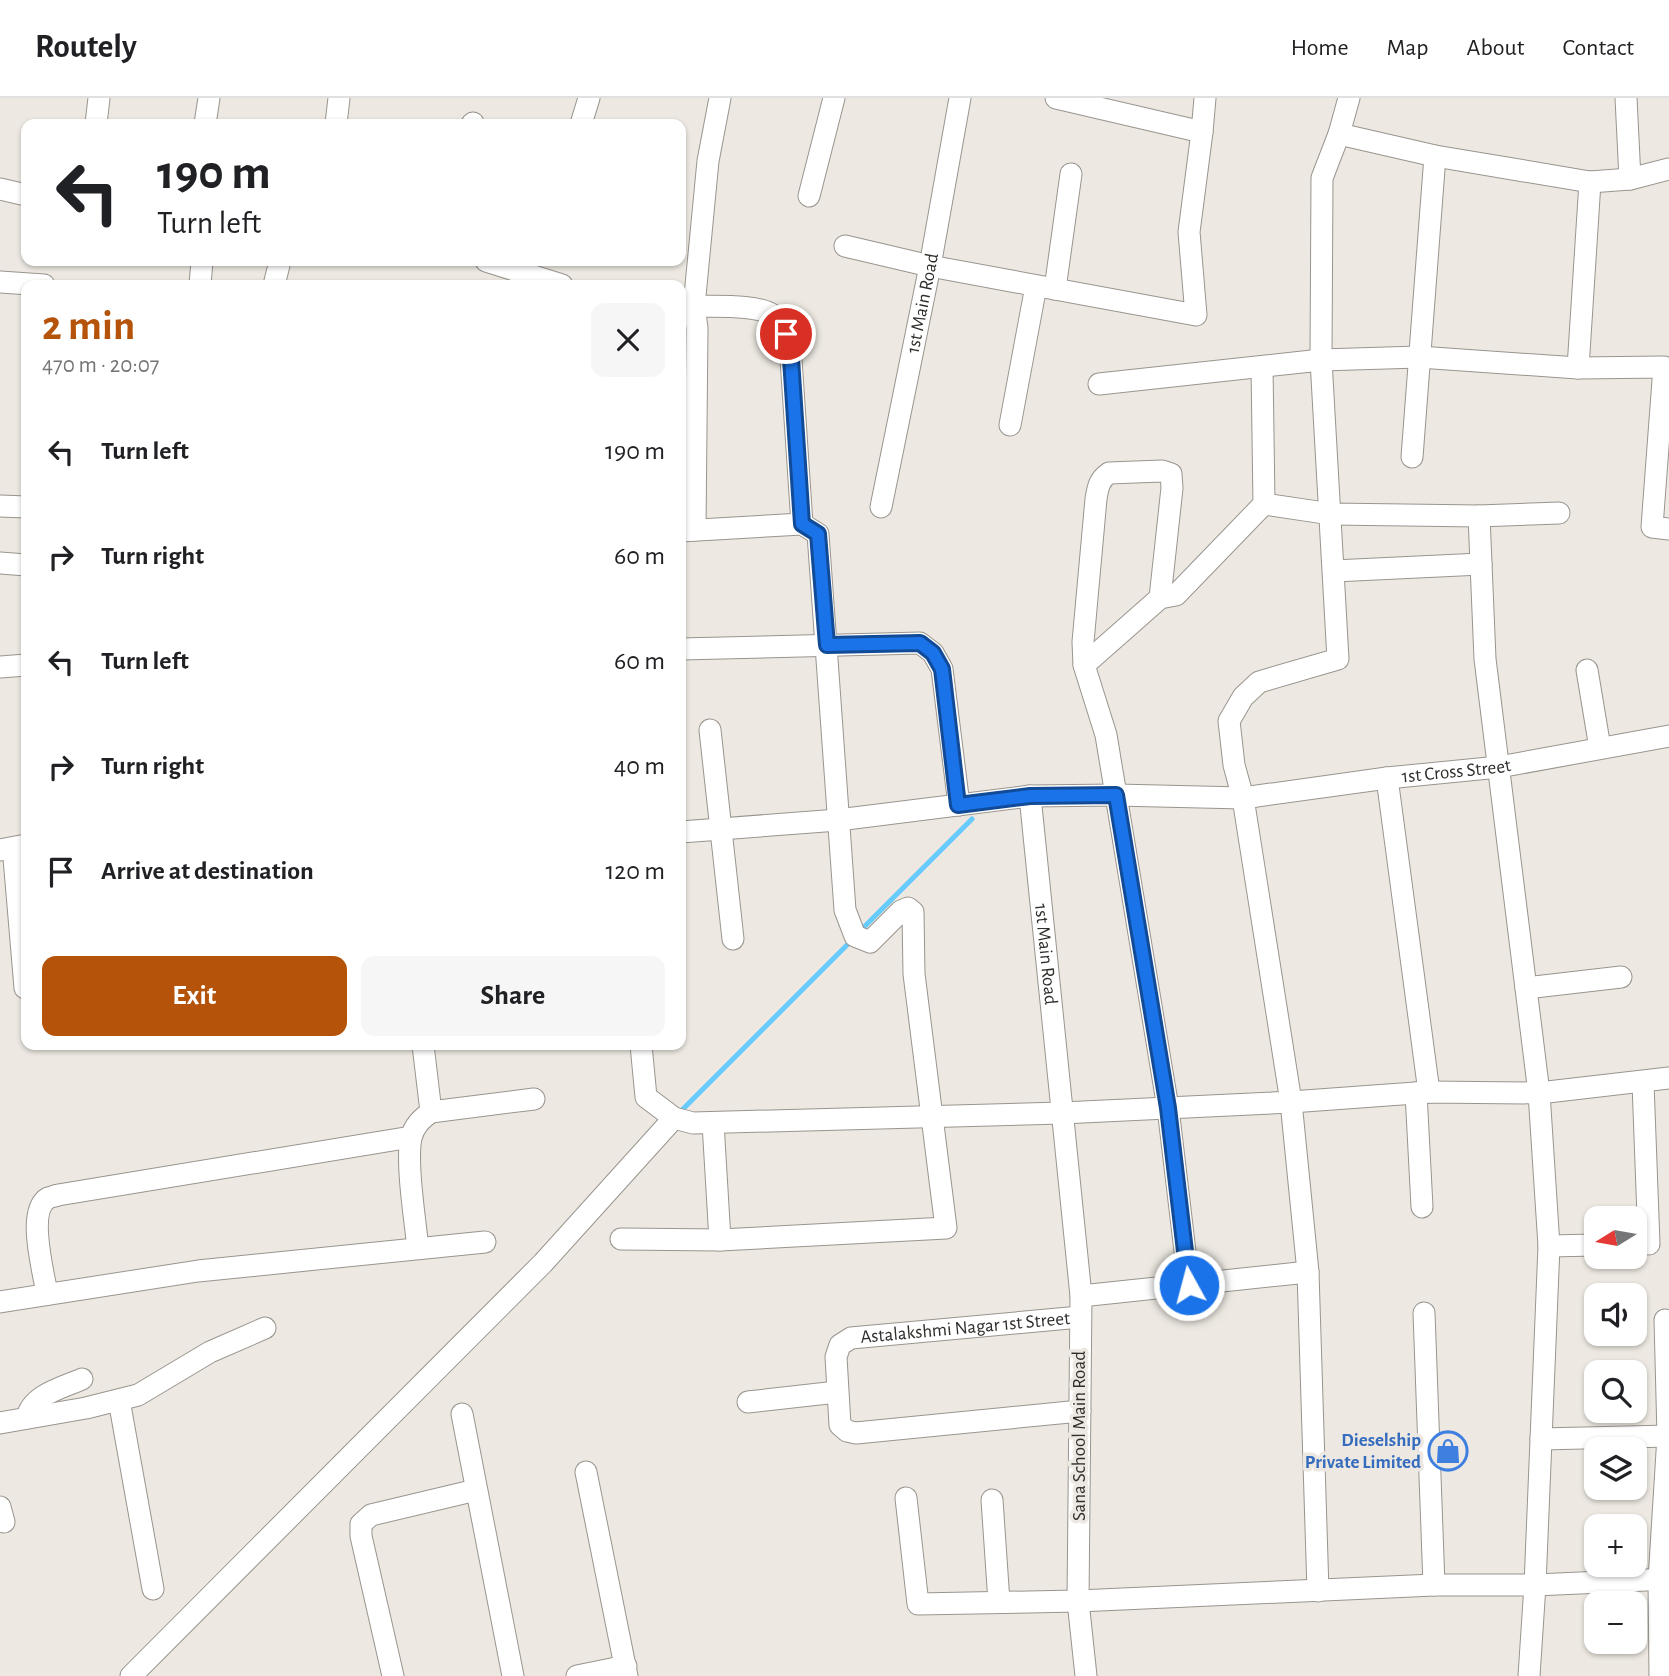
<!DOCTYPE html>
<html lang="en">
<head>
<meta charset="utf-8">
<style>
	body { margin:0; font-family:"Alegreya Sans",sans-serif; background:#f6f6f6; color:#202124; height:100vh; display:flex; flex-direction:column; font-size:26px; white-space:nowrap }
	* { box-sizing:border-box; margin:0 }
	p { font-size:23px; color:#757577 }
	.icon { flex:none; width:38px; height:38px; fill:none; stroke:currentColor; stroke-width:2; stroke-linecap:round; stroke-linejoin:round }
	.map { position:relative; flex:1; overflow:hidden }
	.sheet { position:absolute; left:21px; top:182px; width:665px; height:770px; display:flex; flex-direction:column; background:#fff; border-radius:14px; box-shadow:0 2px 5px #0004 }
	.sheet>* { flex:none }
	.guide { position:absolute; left:21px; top:21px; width:665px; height:147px; border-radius:14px; box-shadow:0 2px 5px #0004; background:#fff; color:#202124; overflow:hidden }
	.needle { width:46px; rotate:259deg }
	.tools { position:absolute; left:1584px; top:1108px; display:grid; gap:14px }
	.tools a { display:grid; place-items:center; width:63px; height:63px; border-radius:14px; background:#fff; box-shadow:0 2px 5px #0004; font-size:35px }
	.pin { position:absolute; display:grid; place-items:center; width:60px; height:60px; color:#fff; margin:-30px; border:4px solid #fff; border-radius:50%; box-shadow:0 2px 7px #0007 }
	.me { position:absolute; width:77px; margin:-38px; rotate:353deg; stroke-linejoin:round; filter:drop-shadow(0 0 5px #0008) }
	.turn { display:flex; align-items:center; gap:24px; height:147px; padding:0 21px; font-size:32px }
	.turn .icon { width:91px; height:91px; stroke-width:2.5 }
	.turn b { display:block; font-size:49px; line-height:60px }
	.round { display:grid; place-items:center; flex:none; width:74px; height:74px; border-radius:14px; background:#f6f6f6 }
	.head { display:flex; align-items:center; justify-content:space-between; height:119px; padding:0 21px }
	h1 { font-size:42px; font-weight:600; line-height:52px; color:#b45309 }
	.button { display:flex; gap:14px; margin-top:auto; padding:14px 21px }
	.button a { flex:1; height:80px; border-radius:14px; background:#b45309; color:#fff; font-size:28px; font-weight:600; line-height:80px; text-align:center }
	.button a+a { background:#f6f6f6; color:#202124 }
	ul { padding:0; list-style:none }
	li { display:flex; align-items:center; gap:21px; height:105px; padding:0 21px }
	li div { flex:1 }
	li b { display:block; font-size:26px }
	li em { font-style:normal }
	header { display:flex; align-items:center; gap:42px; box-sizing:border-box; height:98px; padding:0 35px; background:#fff; border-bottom:2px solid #e0e0e0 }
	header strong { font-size:33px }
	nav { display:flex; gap:38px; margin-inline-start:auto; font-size:24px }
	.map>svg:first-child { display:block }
</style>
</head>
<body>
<header>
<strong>Routely</strong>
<nav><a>Home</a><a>Map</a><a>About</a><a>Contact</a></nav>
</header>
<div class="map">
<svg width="1669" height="1578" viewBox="0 0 1669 1578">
	<rect width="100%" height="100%" fill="#ede9e2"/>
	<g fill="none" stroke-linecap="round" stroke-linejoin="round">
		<path stroke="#67cbfd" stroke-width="5" d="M859,834L972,721
			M679,1015L853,841"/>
		<g stroke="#99958e" stroke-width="23">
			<g id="minor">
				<path d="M720,0L708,63L694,208C714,209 757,206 773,217C783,224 786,235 790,246L802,426"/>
				<path d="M1056,0L1202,34L1205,0"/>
				<path d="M1626,0L1630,81"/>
				<path d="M96,26L99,0"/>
				<path d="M205,26L209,0"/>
				<path d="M336,26L339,0"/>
				<path d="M472,26L473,25"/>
				<path d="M581,26L589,0"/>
				<path d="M1339,36L1435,58L1590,84L1630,81L1669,71"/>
				<path d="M0,91L26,97"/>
				<path d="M809,98L834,0"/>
				<path d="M845,148L930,168L1196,217L1189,134L1202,34"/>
				<path d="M486,163L562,187"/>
				<path d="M0,184L44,187"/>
				<path d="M200,187L202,163"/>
				<path d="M274,187L280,163"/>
				<path d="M1055,191L1071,76"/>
				<path d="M683,208H694L697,230L695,432"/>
				<path d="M1578,270L1590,84"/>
				<path d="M1099,286L1321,262L1419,259L1578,270L1664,269L1652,429L1669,431"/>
				<path d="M1010,327L1036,188"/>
				<path d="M1412,359L1435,58"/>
				<path d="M1264,406L1331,416L1479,418L1559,415"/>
				<path d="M0,408L26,409"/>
				<path id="s1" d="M881,409L930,168L960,0"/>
				<path d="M1479,418L1485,561L1539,995L1549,1148L1535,1487L1529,1578"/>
				<path d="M681,433L802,426L818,436L845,812L855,838L870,844L901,813L908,810L913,814L914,876L946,1130L720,1142L713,1025"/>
				<path d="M0,465L26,467"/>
				<path d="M1334,473L1481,466"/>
				<path d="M1160,500L1172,390L1171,376L1162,373L1109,375C1099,382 1098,389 1096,401L1083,544L1084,567L1106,637L1168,1010L1189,1187"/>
				<path d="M681,551L920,545L933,555L942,571L959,707"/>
				<path d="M1084,567L1160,500L1176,497L1264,406L1262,269"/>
				<path d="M0,569L26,567"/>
				<path d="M1587,572L1600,650"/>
				<path d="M710,632L733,841"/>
				<path d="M1387,680L1429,994"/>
				<path id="s2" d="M1030,698L1081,1198L1078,1503L1086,1578"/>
				<path id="s3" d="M681,734L838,722L1030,698L1116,697L1243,700L1387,680L1499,669L1669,638"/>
				<path d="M0,752L26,747"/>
				<path d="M14,760L25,890"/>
				<path d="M1526,890L1621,879"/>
				<path d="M641,947L646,999L674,1020L693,1025L1062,1015L1291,1004L1243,700L1234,667L1229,623L1243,599L1259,584L1338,561L1321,262L1322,80L1339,36L1349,0"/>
				<path d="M1643,985L1649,1146"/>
				<path d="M1416,995L1422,1109"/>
				<path d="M431,1014L534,1001"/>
				<path d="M621,1141L720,1142"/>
				<path d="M1549,1148L1596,1147"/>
				<path d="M418,1150C415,1122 406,1065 411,1040C414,1028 421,1021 431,1014L423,947"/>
				<path d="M1308,1174L1318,1493"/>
				<path d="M47,1196C44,1175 26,1113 48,1100C51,1099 55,1098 58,1097L411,1039"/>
				<path d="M1081,1198L1308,1174L1291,1004L1429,994L1539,995L1669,980"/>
				<path d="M0,1204L198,1173L485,1144"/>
				<path d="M1424,1215L1434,1487"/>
				<path d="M119,1302L153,1491"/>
				<path d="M748,1304L837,1294"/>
				<path id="s4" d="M1080,1313L856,1335L847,1333L840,1327L836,1259L840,1247L851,1240L1080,1219"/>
				<path d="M462,1316L513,1578"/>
				<path d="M27,1320C31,1297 62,1290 82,1281"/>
				<path d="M0,1325L86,1310L138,1297L210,1254L265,1230"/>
				<path d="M1541,1341L1669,1338"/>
				<path d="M586,1374L627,1578"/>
				<path d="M906,1400L918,1506L1078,1503L1434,1487H1535L1669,1481"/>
				<path d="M992,1402L999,1504"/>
				<path d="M0,1409L4,1424"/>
				<path d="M131,1578L543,1165L674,1020"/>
				<path d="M393,1578L361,1438V1426L371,1417L476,1392"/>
				<path d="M577,1578L626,1568"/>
				<path d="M1660,1578L1659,1482L1668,1338L1665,1222"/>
			</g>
		</g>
		<use href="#minor" stroke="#fff" stroke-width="21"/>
	</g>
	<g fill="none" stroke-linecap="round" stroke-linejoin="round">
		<g stroke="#114b97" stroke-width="18">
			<path id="route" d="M786,236L790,246L802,426L818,436L827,547L920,545L933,555L942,571L958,707L1030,698L1116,697L1168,1010L1189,1187"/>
		</g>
		<use href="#route" stroke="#1a73e8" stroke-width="12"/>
	</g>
	<defs>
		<g id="shop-ring" transform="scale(2.0125)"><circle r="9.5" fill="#ede9e2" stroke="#3f7fe0" stroke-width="1.5"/><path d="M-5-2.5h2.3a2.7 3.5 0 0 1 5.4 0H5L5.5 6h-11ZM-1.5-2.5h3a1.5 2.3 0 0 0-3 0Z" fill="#3f7fe0"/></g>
	</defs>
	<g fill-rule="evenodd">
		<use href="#shop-ring" x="1448" y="1353"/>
	</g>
	<g text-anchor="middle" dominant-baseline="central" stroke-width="7" stroke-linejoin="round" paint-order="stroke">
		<g font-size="19" fill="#2f2e2b" stroke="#ede9e2">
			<text stroke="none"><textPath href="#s1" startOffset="208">1st Main Road</textPath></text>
			<text stroke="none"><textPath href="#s3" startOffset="779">1st Cross Street</textPath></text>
			<text stroke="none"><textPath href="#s2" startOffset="159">1st Main Road</textPath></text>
			<text stroke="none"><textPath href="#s4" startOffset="452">Astalakshmi Nagar 1st Street</textPath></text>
			<text transform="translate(1079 1338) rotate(-90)">Sana School Main Road</text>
		</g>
		<g font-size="19" font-weight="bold" fill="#366cbe" stroke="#ede9e2" text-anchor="end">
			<text x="1421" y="1342">Dieselship<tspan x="1421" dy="22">Private Limited</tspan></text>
		</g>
	</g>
</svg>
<div class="tools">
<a><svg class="needle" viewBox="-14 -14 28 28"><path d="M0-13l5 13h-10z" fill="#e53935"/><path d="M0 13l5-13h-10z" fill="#757577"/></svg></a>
<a><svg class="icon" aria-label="sound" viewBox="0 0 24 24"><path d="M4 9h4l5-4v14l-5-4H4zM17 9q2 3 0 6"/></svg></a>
<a><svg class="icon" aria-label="search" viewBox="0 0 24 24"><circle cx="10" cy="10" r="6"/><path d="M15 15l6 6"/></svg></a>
<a><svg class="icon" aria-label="layers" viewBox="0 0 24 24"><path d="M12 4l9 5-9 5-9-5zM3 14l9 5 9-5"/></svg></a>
<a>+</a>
<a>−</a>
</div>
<div class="pin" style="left:786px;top:236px;background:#d93025"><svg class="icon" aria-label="arrive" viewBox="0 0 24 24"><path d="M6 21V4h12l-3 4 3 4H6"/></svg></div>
<svg class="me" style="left:1189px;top:1187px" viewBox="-20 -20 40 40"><circle r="17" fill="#1a73e8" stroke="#fff" stroke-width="3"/><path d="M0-11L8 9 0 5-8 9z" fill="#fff"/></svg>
<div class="guide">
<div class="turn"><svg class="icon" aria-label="left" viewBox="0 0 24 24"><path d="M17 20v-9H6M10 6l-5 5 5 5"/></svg><div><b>190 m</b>Turn left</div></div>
</div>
<section class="sheet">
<div class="head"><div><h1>2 min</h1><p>470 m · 20:07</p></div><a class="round"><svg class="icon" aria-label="close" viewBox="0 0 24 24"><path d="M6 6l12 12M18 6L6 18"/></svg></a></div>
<ul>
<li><svg class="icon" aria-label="left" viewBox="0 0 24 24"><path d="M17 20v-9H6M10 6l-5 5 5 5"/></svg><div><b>Turn left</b></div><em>190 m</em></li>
<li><svg class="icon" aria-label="right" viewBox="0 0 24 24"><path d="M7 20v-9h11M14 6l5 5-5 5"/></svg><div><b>Turn right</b></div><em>60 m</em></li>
<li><svg class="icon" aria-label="left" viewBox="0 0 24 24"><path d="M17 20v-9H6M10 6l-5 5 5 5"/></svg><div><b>Turn left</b></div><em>60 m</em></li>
<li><svg class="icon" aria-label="right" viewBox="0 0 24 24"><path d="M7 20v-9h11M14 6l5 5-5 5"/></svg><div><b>Turn right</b></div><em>40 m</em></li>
<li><svg class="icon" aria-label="arrive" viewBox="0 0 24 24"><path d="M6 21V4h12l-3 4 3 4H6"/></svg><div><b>Arrive at destination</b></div><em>120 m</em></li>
</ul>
<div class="button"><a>Exit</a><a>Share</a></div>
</section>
</div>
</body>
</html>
